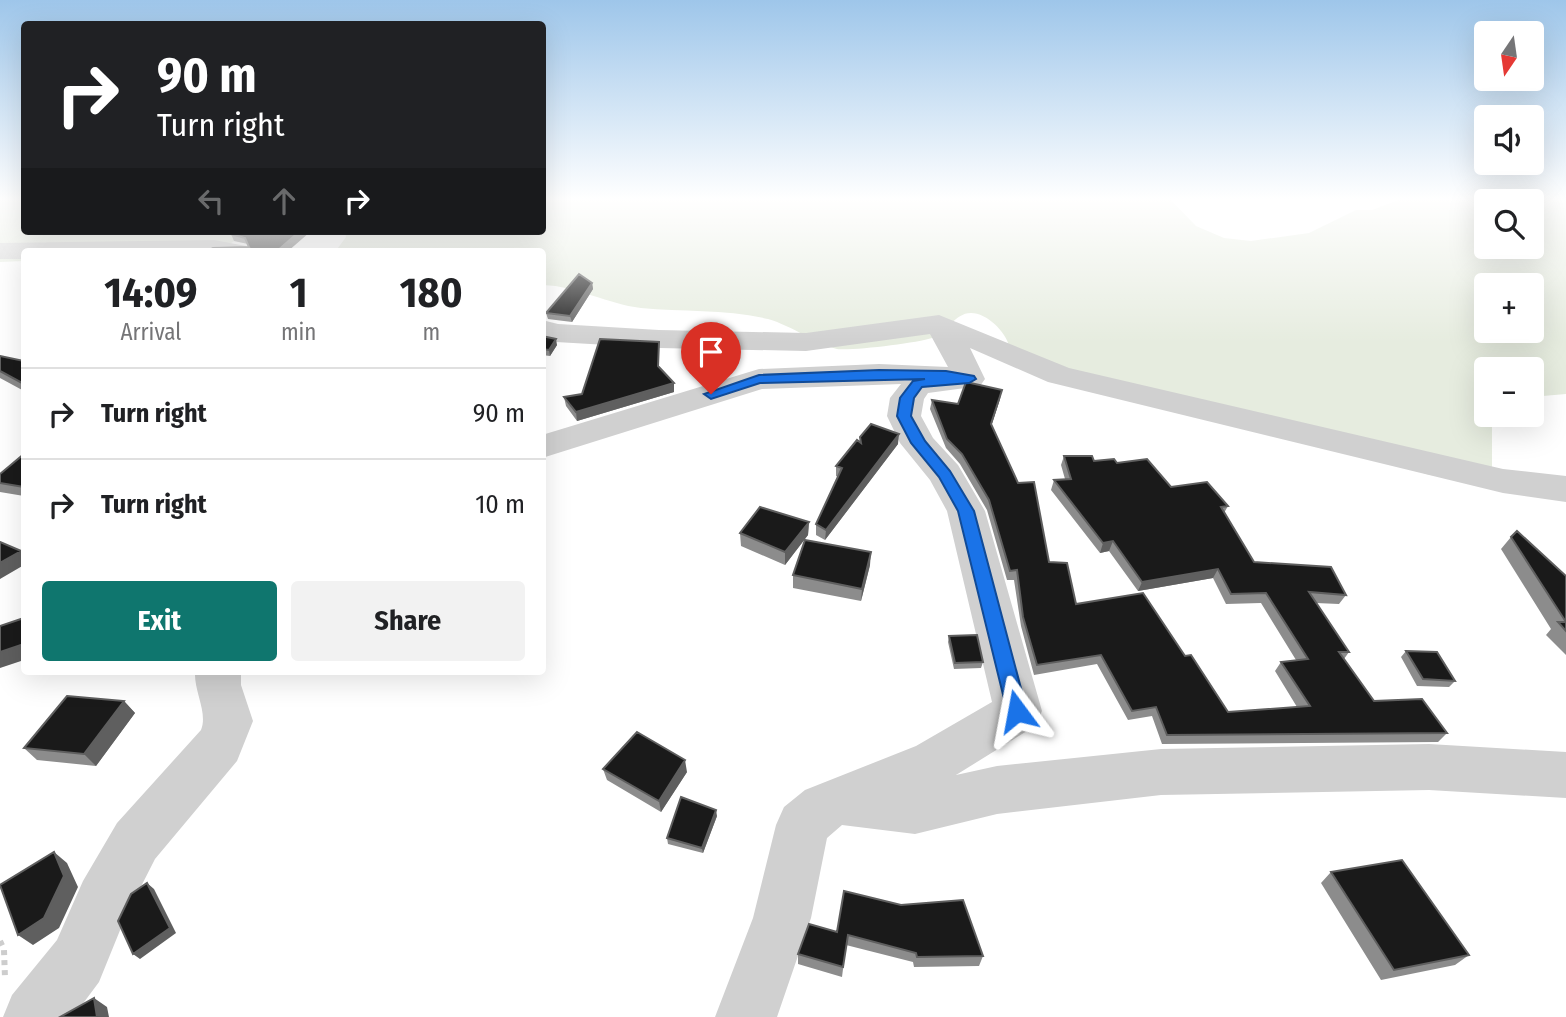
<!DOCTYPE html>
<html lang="en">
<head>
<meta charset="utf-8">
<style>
	body { margin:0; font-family:"Fira Sans Condensed",sans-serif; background:#f2f2f2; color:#202124; height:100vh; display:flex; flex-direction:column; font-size:26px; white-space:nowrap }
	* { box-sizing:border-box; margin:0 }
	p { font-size:23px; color:#757577 }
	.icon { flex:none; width:38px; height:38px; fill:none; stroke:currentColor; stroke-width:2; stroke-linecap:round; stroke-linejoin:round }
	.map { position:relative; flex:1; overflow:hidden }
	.details { position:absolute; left:21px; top:248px; width:525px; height:427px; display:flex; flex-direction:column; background:#fff; border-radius:7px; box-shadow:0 7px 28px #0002 }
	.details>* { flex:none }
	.top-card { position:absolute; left:21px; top:21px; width:525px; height:214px; border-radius:7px; box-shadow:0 7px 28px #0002; background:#202124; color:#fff; overflow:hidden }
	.needle { width:46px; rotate:193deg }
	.tools { position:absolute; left:1474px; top:21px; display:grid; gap:14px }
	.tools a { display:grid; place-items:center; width:70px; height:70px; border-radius:7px; background:#fff; box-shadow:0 7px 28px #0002; font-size:35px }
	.pin { position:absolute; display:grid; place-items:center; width:60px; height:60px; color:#fff; margin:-72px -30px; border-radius:50% 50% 50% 0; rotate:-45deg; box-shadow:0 0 7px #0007 }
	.pin .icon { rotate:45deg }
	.me { position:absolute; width:77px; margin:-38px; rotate:347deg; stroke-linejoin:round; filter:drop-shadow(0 0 5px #0008) }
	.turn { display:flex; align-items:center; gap:24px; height:147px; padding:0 21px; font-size:32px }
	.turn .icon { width:91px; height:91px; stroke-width:2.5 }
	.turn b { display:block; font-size:49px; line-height:60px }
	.lanes { display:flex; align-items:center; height:66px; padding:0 21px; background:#0003; justify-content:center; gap:35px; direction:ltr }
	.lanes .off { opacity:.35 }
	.eta { display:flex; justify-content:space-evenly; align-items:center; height:119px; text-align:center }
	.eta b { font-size:42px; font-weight:700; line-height:49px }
	.button { display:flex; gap:14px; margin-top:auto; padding:14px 21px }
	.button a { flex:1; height:80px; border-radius:7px; background:#0f766e; color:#fff; font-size:28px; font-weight:700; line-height:80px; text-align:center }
	.button a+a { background:#f2f2f2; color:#202124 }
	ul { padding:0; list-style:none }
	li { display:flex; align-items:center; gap:21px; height:91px; padding:0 21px; border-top:2px solid #e0e0e0 }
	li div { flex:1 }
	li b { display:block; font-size:26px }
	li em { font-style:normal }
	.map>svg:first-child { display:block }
</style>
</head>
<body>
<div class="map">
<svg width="1566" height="1017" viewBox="0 0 1566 1017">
	<rect width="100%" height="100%" fill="#fff"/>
	<path fill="#e6ecdf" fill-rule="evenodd" d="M0,200H24V231H244L236,240L217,252H24V261L0,262Z
		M543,200H1171L1196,226L1224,238L1251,241L1309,233L1356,210H1372L1399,200H1566V394L1531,397V369H1486V415H1492V472L1474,484L1426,474L1394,463L1087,388L1009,346C1006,332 987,313 971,313C954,313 948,333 932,338C917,343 852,351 837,349C819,345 790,325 768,319C727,309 683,312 641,308C607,304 577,286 543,285L542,252H335L346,237L345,231H542ZM1486,201H1531V247H1486ZM1486,285H1531V331H1486Z"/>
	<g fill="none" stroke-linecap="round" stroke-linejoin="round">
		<path stroke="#cdcdcd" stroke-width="6" stroke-dasharray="5 5" stroke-linecap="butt" d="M0,941L4,950L5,978"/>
		<path fill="#d0d0d0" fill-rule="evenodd" d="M214,240L246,246L250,252H24V259H0V243Z
			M939,315L1069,368L1503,469L1566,476V502L1503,493L1048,382L970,348L985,379L980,386L928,393L924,399L921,416L933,438L958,465L985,511L1042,711L1035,726L956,775L997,766L1161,749L1429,744L1566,752V798L1429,790L1161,795L997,814L915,834L842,825L827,838L811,918L777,1017H715L753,918L776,825L784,807L805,790L916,746L992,702L947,511L930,480L900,443L887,416L890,398L901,384L762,389L542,458V435L759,369L879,364L948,367L930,334L806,351L659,348L556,342L542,339V320L558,324L659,330L806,333Z
			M195,672H241V685L253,721L237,761L155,859L125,918L99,982L73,1017H3L12,995L57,940L83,881L117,823L201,730C208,713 194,692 195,672Z"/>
	</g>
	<path fill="#8c8c8c" d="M310,232L249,247L248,244L234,241L231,234Z
		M592,283L593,289L572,322L548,319L546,313Z
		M542,336L557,345L550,356L542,355Z
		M659,342V367L674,392L577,421L566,406L564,397L582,394Z
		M0,356L24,361V391L0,378Z
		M1000,399L991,425L1049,562L1076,604L1185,656L1228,712L1297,707L1275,671L1281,662L1296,660L1261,603L1226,604L1213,578L1138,591L1109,551L1100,553L1051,490L1054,480L1065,479L1061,465L1064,456L1094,461L1117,463L1171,487L1228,506L1224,513L1254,562L1346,595L1339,604L1316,603L1349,652L1344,659L1374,701L1447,733L1438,742L1162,744L1152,716L1128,720L1097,664L1034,675L1021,626L1014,580H1007L987,510L960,464L946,448L930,409L932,400L958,404Z
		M860,437L898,444L825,540L816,535V524L838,477L836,476V466L860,442Z
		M24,454V496L0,492V474Z
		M809,522L808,535L785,565L741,546L740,533Z
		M1511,537L1566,576V655L1546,635L1551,629L1501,549Z
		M870,565L861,601L793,588V575Z
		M949,636L983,662L981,668L954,669L948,642Z
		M1406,651L1455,681L1449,687L1417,686L1401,657Z
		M124,701L135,713L96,766L37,760L24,748Z
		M603,769L687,772L661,812L607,780Z
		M717,816L703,853L668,844L667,838Z
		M1331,872L1469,955L1455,965L1381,980L1321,883Z
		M837,932L983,956L979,966L914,967L913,962L846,945L842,977L798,964V954Z"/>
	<path fill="#5f5f5f" d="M300,231L310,232L287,252H276Z
		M592,283L593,289L572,322L570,316Z
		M556,339L557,345L550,356L549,350Z
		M674,383V392L577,421L576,412Z
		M1002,390L1000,399L989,433L991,424Z
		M899,434L898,444L825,540L826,530Z
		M809,522L808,535L785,565V552Z
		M1113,541L1109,551L1100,553L1103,543Z
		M21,551L24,556V565L0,579V563Z
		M871,552L870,565L861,601L862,589Z
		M1218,569L1213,578L1138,591L1142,582Z
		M24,644V660L0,668V652Z
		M124,701L135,713L96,766L84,754Z
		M685,760L687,772L661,812L659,801Z
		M716,810L717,816L703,853L702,848Z
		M54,852L67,863L78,887L59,928L33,945L18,935Z
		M147,883L154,889L176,933L140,959L133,954Z
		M94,998L107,1007L109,1017H97Z"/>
	<path fill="#1a1a1a" stroke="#5f5f5f" stroke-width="2" d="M235,231H300L276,252H206L213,248L249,247L245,238L231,234Z
		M579,274L592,283L570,316L546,313Z
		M542,336L556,339L549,350L542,349Z
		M600,339L659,342L658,366L674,383L576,412L564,397L582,394Z
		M0,356L24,361V384L0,371Z
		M966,382L1002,390L991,424L1018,483L1034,482L1049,562L1067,563L1076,604L1143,593L1185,656L1191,655L1228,712L1310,706L1281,662L1308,659L1266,593L1231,594L1218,569L1142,582L1113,541L1103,543L1054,480L1071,479L1064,456H1092L1094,461L1114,459L1117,463L1147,459L1171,487L1207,482L1228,506L1221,507L1254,562L1331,567L1346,595L1309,592L1349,652H1339L1374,701L1422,699L1447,733L1167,735L1156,707L1132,711L1101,655L1037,665L1023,617L1017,570L1010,571L989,500L962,454L947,439L932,400L958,404Z
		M871,424L899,434L826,530L816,524L842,468L836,466L857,440L861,443L860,437Z
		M24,454V487L0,483V474Z
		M760,507L809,522L785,552L740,533Z
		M1517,531L1566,576V622L1511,537Z
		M805,540L871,552L862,589L793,575Z
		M0,542L21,551L0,563Z
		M24,618V644L0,652V626Z
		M1558,622H1566V631Z
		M977,635L983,662L955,663L949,636Z
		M1406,651L1437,652L1455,681L1423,679Z
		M67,696L124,701L84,754L24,748Z
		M637,732L685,760L659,801L603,769Z
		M681,797L716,810L702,848L667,838Z
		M54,852L64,876L44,918L18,935L0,885Z
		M1402,860L1469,955L1394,970L1331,872Z
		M147,883L170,928L133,954L118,921L131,894Z
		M844,891L901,905L963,900L983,956L917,957L916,953L848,935L843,967L798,954L809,924L837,932Z
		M94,998L97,1017H60Z"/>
	<linearGradient id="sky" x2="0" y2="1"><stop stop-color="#9ec6ea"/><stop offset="0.58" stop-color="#fff"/><stop offset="1" stop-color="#fff" stop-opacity="0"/></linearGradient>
	<rect width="1566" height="343" fill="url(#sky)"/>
	<path fill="#1a73e8" stroke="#114b97" stroke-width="2" d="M879,370L946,371L974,376L976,379L969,383L922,387L914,398L911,416L925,441L950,471L974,511L1027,711L1024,717L1017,719L1010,717L1007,711L958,511L939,477L911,443L897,416L900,398L913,381L925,379L760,383L711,399L704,394L759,375Z"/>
</svg>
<div class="tools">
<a><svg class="needle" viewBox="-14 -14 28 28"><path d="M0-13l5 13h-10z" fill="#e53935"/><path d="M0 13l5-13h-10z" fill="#757577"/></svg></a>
<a><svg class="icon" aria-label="sound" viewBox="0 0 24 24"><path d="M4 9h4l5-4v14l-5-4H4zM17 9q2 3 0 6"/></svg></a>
<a><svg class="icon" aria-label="search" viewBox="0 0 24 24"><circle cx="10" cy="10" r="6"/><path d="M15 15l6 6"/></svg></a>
<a>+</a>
<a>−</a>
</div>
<div class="pin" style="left:711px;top:394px;background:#d93025"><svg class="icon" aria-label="arrive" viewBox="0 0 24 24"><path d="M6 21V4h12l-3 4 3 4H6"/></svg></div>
<svg class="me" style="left:1017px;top:711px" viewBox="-20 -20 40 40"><path d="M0-17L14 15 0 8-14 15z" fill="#1a73e8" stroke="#fff" stroke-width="4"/></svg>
<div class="top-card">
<div class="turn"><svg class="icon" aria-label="right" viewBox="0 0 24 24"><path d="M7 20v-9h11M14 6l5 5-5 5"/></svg><div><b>90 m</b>Turn right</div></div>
<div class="lanes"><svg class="icon off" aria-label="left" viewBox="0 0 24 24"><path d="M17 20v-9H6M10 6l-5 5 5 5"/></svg><svg class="icon off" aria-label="ahead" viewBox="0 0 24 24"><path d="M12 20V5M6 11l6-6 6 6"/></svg><svg class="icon" aria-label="right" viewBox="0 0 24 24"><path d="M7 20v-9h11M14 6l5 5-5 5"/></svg></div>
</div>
<section class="details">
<div class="eta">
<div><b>14:09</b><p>Arrival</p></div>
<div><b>1</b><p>min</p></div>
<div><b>180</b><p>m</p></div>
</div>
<ul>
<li><svg class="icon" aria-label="right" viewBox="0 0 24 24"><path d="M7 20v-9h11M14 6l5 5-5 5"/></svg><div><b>Turn right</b></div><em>90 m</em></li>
<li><svg class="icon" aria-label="right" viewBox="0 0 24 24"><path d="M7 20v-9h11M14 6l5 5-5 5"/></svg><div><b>Turn right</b></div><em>10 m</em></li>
</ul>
<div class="button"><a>Exit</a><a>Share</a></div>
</section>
</div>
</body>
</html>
